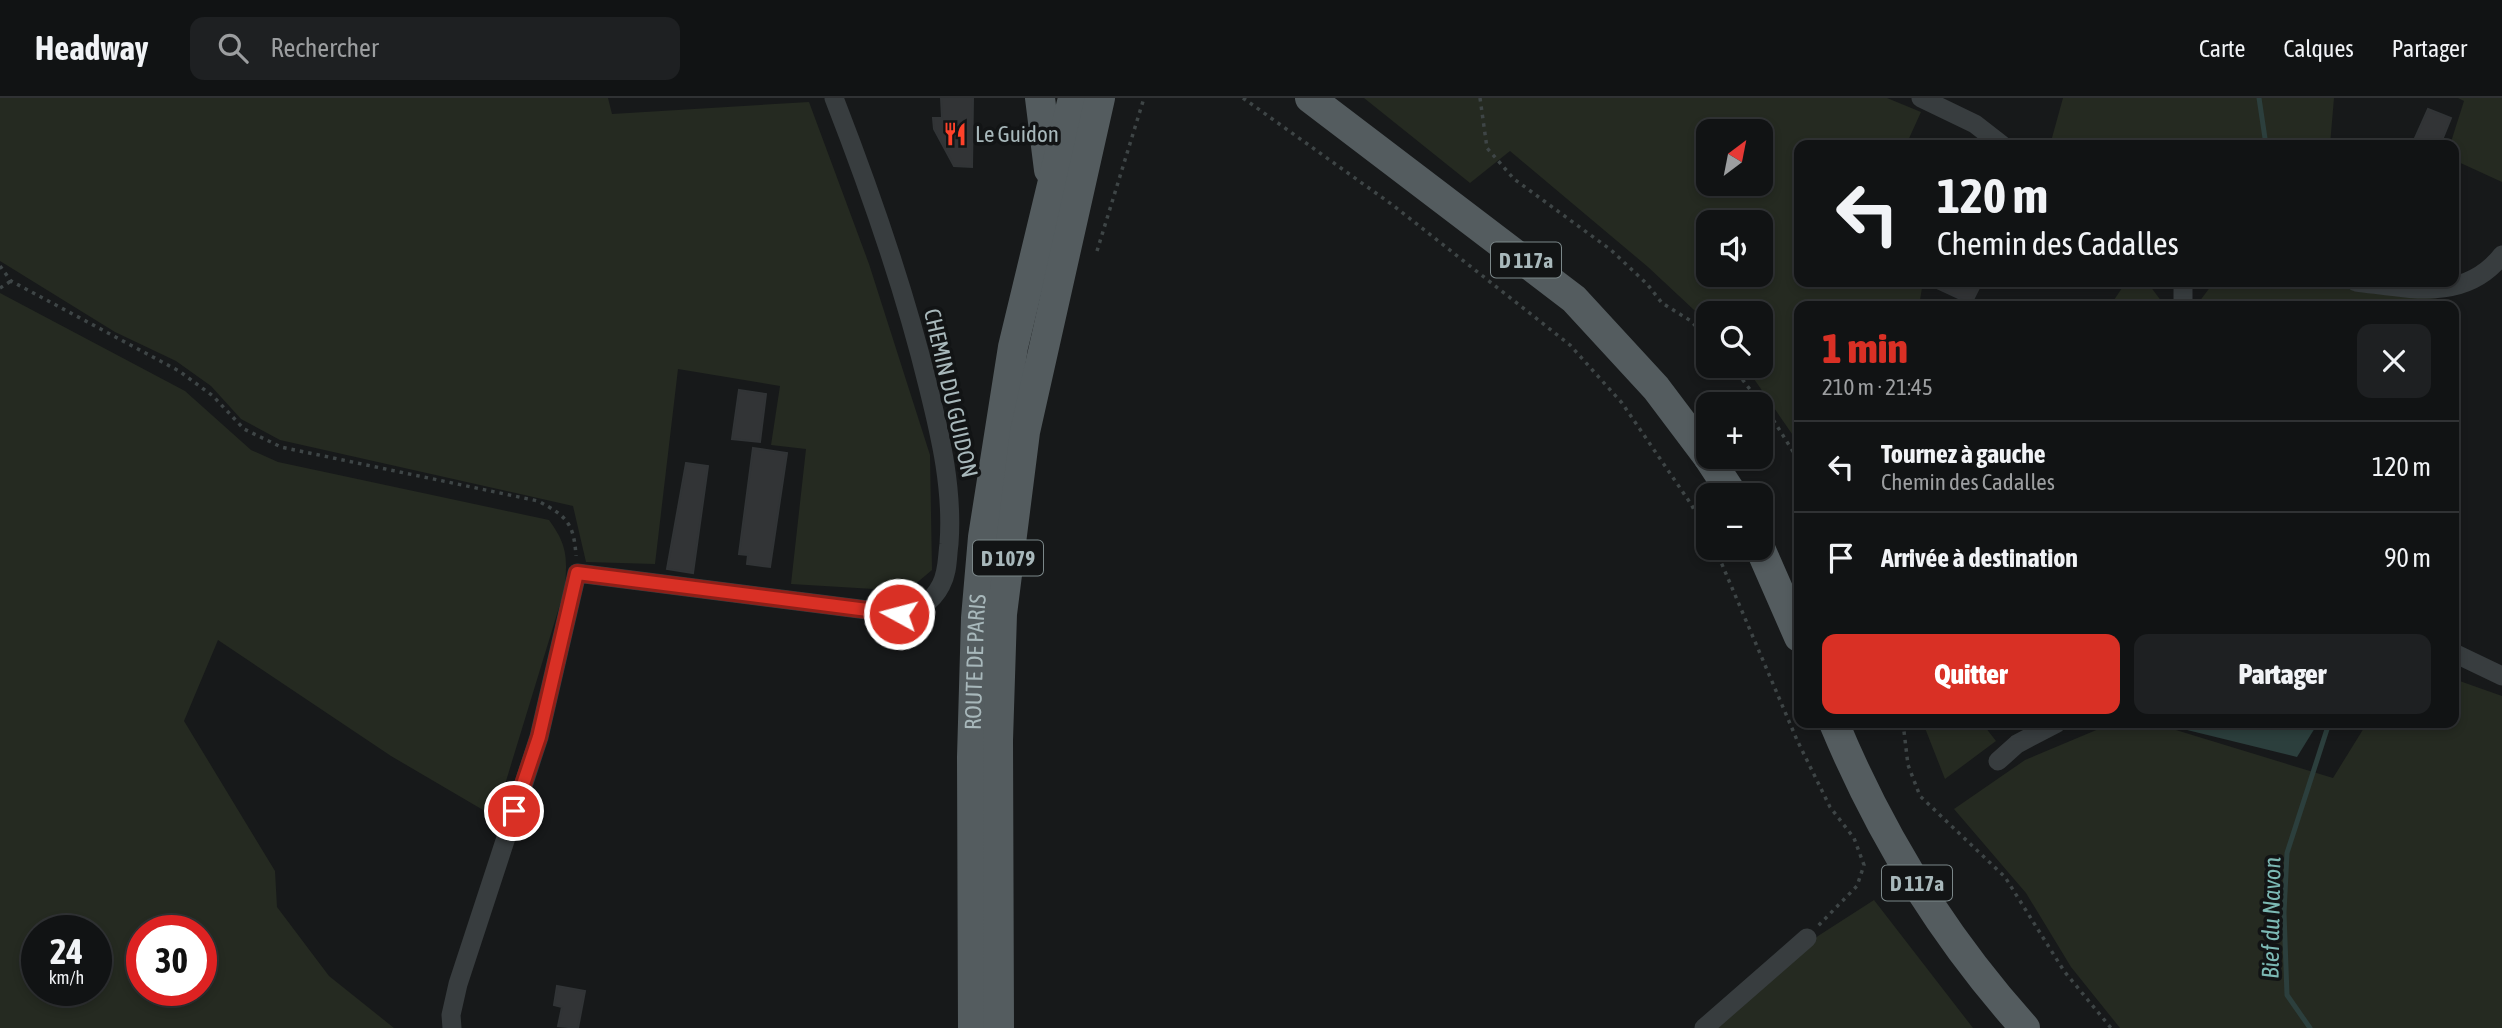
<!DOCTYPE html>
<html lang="fr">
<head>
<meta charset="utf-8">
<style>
	body { margin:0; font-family:"Asap Condensed",sans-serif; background:#1e2022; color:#f1f3f6; height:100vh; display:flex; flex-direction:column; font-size:26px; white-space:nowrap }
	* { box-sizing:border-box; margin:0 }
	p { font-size:23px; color:#9c9ea0 }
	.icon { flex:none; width:38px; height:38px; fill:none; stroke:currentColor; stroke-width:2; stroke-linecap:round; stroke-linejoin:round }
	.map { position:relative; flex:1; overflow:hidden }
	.sheet { position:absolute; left:1794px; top:203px; width:665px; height:427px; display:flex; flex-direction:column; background:#111314; border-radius:14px; box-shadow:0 4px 10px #0003,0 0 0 2px #303234 }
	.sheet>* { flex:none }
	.top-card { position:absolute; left:1794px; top:42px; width:665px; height:147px; border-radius:14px; box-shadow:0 4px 10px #0003,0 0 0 2px #303234; background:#111314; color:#f1f3f6; overflow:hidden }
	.needle { width:46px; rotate:32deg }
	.controls { position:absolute; left:1696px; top:21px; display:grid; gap:14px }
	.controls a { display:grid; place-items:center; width:77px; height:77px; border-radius:14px; background:#111314; box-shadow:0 4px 10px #0003,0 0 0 2px #303234; font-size:35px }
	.speed { position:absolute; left:21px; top:817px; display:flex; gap:14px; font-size:35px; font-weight:700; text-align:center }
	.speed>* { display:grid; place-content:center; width:91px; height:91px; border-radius:50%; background:#111314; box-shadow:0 4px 10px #0003,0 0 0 2px #303234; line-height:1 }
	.speed small { font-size:18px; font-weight:400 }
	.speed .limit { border:10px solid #d22; background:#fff; color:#111 }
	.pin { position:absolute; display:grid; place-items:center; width:60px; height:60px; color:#fff; margin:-30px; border:4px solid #fff; border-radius:50%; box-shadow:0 2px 7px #0007 }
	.me { position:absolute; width:77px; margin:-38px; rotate:277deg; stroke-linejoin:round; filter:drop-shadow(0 0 5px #0008) }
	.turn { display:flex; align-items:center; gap:24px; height:147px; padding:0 28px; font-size:32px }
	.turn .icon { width:91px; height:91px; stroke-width:2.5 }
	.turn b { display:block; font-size:49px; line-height:60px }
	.round { display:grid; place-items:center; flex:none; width:74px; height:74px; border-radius:14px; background:#1e2022 }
	.summary { display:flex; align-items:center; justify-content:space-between; height:119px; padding:0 28px }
	h1 { font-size:42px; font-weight:800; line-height:52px; color:#d93025 }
	.action { display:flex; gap:14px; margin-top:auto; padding:14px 28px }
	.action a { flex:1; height:80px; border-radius:14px; background:#d93025; color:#fff; font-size:28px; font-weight:800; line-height:80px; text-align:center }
	.action a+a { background:#1e2022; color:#f1f3f6 }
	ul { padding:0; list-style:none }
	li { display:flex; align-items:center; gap:21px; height:91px; padding:0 28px; border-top:2px solid #303234 }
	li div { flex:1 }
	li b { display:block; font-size:26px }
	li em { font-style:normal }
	header { display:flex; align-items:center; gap:42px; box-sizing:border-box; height:98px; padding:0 35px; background:#111314; border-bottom:2px solid #303234 }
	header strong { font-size:33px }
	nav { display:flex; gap:38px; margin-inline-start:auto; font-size:24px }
	.search { width:490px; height:63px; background:#1e2022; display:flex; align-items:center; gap:18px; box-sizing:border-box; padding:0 24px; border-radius:14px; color:#9c9ea0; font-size:26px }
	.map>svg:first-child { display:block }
</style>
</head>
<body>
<header>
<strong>Headway</strong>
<div class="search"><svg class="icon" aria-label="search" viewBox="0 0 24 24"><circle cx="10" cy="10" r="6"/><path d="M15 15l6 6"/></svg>Rechercher</div>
<nav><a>Carte</a><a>Calques</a><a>Partager</a></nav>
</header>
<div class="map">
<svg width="2502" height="930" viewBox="0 0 2502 930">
	<rect width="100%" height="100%" fill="#17191a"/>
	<path fill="#252a21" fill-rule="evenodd" d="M0,0H608L612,16L809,4L869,166L930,357L932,472L907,493L791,486L806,351L771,347L780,288L678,271L655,466L586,464L573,408L280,342L241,321L211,288L176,263L115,234L0,163Z
		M1364,0H1887L1921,14L1906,47H1799V184H1923L1919,208H1799V346L1745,268H1760V215H1708V225L1648,169L1510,53L1470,85ZM1708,33H1760V86H1708ZM1760,124V177H1708V124Z
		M2063,0H2334L2330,47H2050Z
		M2458,0H2502V84L2454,62V47H2450L2464,3Z
		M2147,184L2165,208H2110L2122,190Z
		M2221,184L2329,187L2446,202L2445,208H2196L2211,188Z
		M0,195L185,293L251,352L278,364L549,422C568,448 567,460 565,490L495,719L391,658L218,542L184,623L275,773L277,809L329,878L394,930H0ZM37,833H96V892H37ZM142,833H201V892H142Z
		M2454,581L2502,598V930H2120L2071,869L2026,795L1954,711L2025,662L2113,625H2153L2333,680L2367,625H2454Z
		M1923,625H1982L1996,643L1945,681Z
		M1874,802L1973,930H1715L1818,838Z"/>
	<path fill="#2c3f3d" d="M2186,625H2318L2297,659L2183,631Z"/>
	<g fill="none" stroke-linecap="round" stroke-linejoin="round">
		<path stroke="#2c3f3d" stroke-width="5" d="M2259,0L2266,47
			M2310,930L2287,897L2284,815L2287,755L2329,625"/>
	</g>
	<path fill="#323436" stroke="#313436" stroke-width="2" d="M941,0H973L972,69L954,68L934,31L933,20H942Z
		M2428,11L2451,20L2440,47L2415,40Z
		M1924,184H1982L1971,206Z
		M739,292L766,296L760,344L732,341Z
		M753,350L787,355L770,469L747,466L748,457L739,456Z
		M686,365L708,368L693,475L667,471Z
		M557,888L585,893L578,930L558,928L562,909L554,907Z"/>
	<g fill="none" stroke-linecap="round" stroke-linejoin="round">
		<path stroke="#3e4546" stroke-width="3.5" stroke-dasharray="3.5 5" stroke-linecap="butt" d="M1243,0L1394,108L1570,247L1622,305L1691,406L1708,438
			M1480,0L1487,50L1514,81L1611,152L1647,186L1662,205L1691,223L1708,241
			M1097,153L1144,0
			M0,168L11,183L179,273L213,298L244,331L281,349L538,403C567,418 574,426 576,458
			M0,190L11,183
			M1732,268L1772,320L1799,363
			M1715,450L1797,642L1830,709L1854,740L1864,767L1857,788L1818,828
			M1903,625L1908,667L1920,698L2005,779L2064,873L2111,930"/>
		<path stroke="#383d3f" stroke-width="19" d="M1921,0L1975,26L2002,47
			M2356,184C2408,190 2465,205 2502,157
			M2183,208V184
			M2454,555L2502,578
			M1998,663L2017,646L2057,625
			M452,930L451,917L458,886L539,639L577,475L899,516C917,512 932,505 941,487C948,474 947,460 949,446C953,392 941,340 928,288C904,189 871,95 834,0
			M1704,930L1807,840"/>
		<g stroke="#545c5f" stroke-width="30">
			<path d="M1040,0L1049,72"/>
			<path d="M1310,0L1574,201L1656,290L1708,359"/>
			<path d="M1708,359L1733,397"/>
			<path d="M1760,450L1799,539"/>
			<path d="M1834,625C1880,736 1944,840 2025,930"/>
			<path id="s1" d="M973,930L972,659L976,520L983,439L1013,249L1073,0"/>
			<path d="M999,930L998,642L1002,516L1025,334L1100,0"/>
		</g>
	</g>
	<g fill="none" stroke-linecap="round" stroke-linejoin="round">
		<g stroke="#8d1f18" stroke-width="18">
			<path id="route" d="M514,713L539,639L577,475L899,516"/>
		</g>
		<use href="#route" stroke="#d93025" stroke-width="12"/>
	</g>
	<defs>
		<g id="restaurant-bare" transform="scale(1.89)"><path d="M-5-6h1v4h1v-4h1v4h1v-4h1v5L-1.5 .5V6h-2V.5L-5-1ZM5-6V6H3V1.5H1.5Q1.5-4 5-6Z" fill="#ff422a" stroke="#121415" stroke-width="2.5" paint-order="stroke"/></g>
	</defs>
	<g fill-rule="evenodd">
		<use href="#restaurant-bare" x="955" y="36"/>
	</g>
	<g text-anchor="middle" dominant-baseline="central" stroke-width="7" stroke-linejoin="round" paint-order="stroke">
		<g fill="#121415" stroke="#7b8789" stroke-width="2">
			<rect x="1491" y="144.5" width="70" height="35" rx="5"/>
			<rect x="973" y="442.5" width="70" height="35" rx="5"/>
			<rect x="1882" y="767.5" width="70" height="35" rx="5"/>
		</g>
		<g font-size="21" font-weight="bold" fill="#a8b8bb">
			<text x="1526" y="162">D 117a</text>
			<text x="1008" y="460">D 1079</text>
			<text x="1917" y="785">D 117a</text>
		</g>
		<g font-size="23" fill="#a8b8bb" stroke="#121415" text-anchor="start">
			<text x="975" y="36">Le Guidon</text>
		</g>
		<g font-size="23" fill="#a8b8bb" stroke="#121415">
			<text transform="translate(951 295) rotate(77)">CHEMIN DU GUIDON</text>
			<text stroke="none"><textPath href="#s1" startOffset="366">ROUTE DE PARIS</textPath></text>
		</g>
		<g font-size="24" font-style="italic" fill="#7cb9b4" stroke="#121415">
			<text transform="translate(2271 820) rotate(-89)">Bief du Navon</text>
		</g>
	</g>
</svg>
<div class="controls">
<a><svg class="needle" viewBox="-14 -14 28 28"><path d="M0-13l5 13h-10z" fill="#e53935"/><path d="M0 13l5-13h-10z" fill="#9c9ea0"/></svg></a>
<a><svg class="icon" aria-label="sound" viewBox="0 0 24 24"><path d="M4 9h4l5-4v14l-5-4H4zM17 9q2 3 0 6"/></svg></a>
<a><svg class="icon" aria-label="search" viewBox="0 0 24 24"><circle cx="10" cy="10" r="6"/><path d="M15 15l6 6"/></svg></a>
<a>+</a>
<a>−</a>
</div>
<div class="speed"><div>24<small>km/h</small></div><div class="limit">30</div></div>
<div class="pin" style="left:514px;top:713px;background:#d93025"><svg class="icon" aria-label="arrive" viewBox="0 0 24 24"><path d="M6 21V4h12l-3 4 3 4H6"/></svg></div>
<svg class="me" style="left:899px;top:516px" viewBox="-20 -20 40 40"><circle r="17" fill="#d93025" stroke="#fff" stroke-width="3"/><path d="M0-11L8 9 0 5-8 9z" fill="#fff"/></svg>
<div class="top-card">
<div class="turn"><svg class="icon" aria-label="left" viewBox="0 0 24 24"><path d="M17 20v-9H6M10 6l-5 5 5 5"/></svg><div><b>120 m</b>Chemin des Cadalles</div></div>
</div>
<section class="sheet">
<div class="summary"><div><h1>1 min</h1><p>210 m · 21:45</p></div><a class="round"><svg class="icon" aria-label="close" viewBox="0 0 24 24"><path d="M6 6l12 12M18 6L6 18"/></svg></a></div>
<ul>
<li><svg class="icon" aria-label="left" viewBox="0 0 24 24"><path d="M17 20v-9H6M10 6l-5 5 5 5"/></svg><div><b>Tournez à gauche</b><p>Chemin des Cadalles</p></div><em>120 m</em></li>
<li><svg class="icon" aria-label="arrive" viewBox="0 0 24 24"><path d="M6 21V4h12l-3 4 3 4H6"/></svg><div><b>Arrivée à destination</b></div><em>90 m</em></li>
</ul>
<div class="action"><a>Quitter</a><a>Partager</a></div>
</section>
</div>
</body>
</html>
